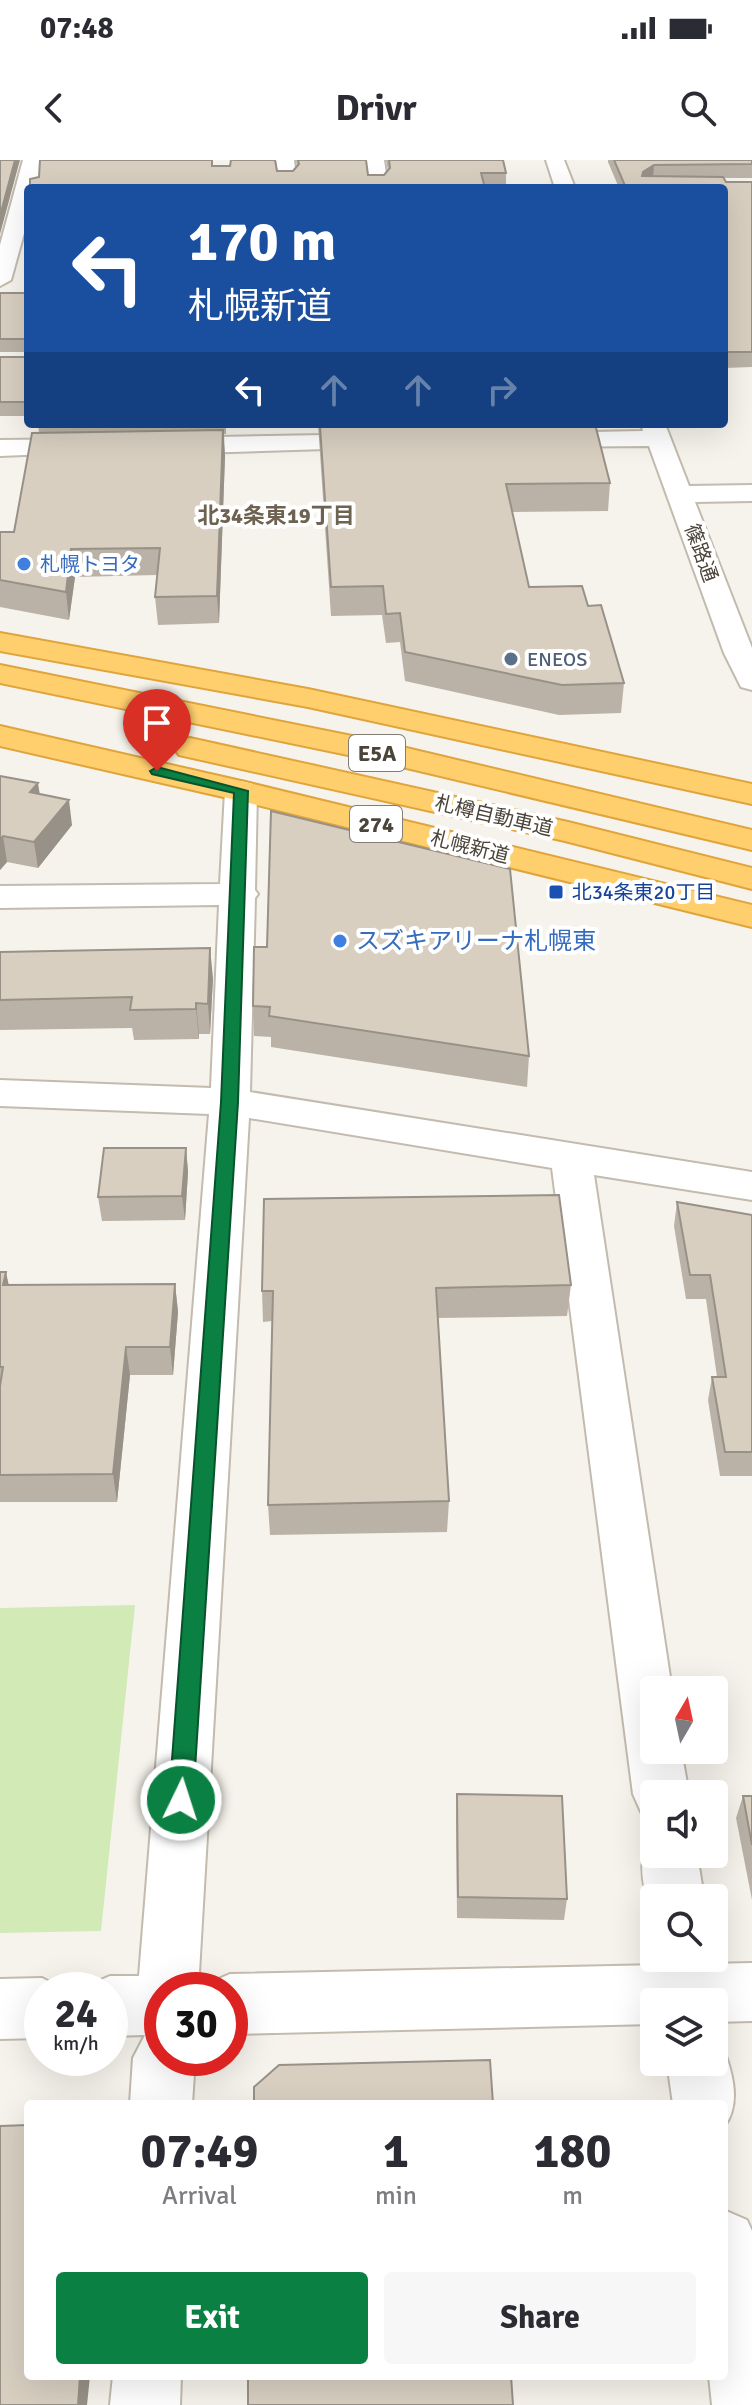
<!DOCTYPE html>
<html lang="en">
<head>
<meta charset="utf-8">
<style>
	body { margin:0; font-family:Signika,"Noto Sans JP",sans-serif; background:#f7f7f7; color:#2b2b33; height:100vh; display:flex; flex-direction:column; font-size:30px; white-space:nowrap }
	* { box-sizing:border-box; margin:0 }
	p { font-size:26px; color:#7c7c81 }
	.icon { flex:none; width:44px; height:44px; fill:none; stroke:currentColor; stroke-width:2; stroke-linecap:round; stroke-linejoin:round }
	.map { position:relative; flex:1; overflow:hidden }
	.panel { position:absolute; left:24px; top:1940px; width:704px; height:280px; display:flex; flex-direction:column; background:#fff; border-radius:8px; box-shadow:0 8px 32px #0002 }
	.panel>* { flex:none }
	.banner { position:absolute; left:24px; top:24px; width:704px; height:244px; border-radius:8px; box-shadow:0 8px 32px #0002; background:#1a4fa0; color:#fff; overflow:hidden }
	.needle { width:52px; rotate:9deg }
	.buttons { position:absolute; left:640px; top:1516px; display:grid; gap:16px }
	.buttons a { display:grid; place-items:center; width:88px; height:88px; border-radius:8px; background:#fff; box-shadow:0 8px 32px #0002; font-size:40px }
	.speed { position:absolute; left:24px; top:1812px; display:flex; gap:16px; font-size:40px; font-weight:700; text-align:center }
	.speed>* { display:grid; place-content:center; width:104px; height:104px; border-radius:50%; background:#fff; box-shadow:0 8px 32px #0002; line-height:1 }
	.speed small { font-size:20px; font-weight:400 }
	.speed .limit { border:12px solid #d22; background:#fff; color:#111 }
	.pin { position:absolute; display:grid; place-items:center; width:68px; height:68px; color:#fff; margin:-82px -34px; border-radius:50% 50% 50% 0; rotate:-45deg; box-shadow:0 0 8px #0007 }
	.pin .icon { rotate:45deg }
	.me { position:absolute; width:88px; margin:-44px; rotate:4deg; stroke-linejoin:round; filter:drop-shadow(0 0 6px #0008) }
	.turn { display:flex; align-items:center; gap:28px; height:168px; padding:0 32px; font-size:36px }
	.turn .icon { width:104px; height:104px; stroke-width:2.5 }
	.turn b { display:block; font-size:56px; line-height:68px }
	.lanes { display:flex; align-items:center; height:76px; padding:0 32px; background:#0003; justify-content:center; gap:40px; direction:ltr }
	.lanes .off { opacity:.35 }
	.eta { display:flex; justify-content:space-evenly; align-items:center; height:136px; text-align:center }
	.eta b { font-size:48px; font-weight:700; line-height:56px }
	.action { display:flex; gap:16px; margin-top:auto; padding:16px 32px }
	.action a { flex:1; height:92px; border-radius:8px; background:#0b8043; color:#fff; font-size:32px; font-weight:700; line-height:92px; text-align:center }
	.action a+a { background:#f7f7f7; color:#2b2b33 }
	.status { display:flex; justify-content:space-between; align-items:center; height:56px; padding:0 40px; background:#fff; direction:ltr }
	.status svg { height:22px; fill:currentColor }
	header { display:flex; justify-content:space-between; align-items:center; height:104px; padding:0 32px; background:#fff; font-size:36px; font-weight:700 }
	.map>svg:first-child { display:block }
</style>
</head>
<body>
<div class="status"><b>07:48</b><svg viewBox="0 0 49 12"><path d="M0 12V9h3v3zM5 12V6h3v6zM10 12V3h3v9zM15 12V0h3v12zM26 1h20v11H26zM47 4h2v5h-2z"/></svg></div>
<header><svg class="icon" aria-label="back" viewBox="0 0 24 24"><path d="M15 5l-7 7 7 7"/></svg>Drivr<svg class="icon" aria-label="search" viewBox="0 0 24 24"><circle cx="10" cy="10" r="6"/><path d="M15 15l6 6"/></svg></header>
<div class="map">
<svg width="752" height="2245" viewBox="0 0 752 2245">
	<rect width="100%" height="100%" fill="#f6f3ec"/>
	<path fill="#d2eab5" d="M135,1445L101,1771L0,1773V1448Z"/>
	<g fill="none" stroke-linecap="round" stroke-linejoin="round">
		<g stroke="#c2bbae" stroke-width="4">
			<path id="minor" d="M23,0H41L37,28H28V59L11,120L0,126V85Z
				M276,0H294L296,16L293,20H279Z
				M366,0H384L387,20L384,24H370Z
				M546,0H564L575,28H555Z
				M641,264H665L689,326L752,325V341L695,342L752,488V530L741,527L724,493L649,286L538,287L529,285L526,280L529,275L538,273L643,271Z
				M382,274L391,277L395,282L391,287L166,294L157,291L153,286L157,281L166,278Z
				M90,279L99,282L103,287L99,292L0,296V280Z
				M241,621L253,624L257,631L255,730L258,734L255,738L250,932L752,1012V1040L594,1015L672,1530H654V1590H681L689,1634H654V1657L641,1652L633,1634L552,1008L249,958L198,1830H162V1898H195L192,1944H130L133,1898L145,1875L110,1876V1830H87L89,1825L110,1816H139L209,954L0,946V920L211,928L219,745L0,748V726L220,724L225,631L229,624Z
				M654,1673V1694H697L704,1738H654V1756C642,1729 637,1702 649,1675Z
				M752,1803V1861L714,1862V1842H654V1864L230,1874V1830H206L209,1823L230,1814Z
				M42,1818L65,1830H42V1878L0,1879V1819Z
				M714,1878L720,1880C731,1907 743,1942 724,1967V1944H673L667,1902H714Z
				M724,2050L747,2060L752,2071V2245H712L709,2216H724Z
				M113,2216H181L180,2245H110Z"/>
		</g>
		<g stroke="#e0a43c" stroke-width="4">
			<path id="highway" d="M0,473L308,529L752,624V644L308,547L0,491Z
				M0,505L377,581L752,670V690L377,601L0,523Z
				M0,566L241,621L752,745V767L241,641L0,586Z
				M190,578L568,662L752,708V729L565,681L179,595L174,588L179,581Z"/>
		</g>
		<use href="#minor" fill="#fff" fill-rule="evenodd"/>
		<use href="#highway" fill="#ffcf6e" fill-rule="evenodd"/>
	</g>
	<path fill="#bab2a6" d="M40,0H212V6H230L231,0H275L277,11H293L297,6L296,0H366L368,15H384L388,10L386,0H503L506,13V25H484L485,28H30V19L39,17Z
		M608,0H752V18H723L726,22H752V207L724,208V28H619L608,2Z
		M0,133H28V192H0Z
		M0,197H28V256H0Z
		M38,264H226V274H224L225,296L219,463L158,465L155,437L157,415L75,417L69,460L0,447V372H14L39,273Z
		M318,264H595L610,323L608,351L512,352L529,427L588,446L624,523L621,553L559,555L405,521L400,482L386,483L382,455L331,456Z
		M0,616L40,634L72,665L38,708L7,702L0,710Z
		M254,787L529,896L527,927L271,887V877L254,876L253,846Z
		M0,792L213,818L210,874H199V879L134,880L132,868L0,870Z
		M186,988L188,1012L185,1060L102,1061L98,1037Z
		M677,1042L752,1055V1316H720L708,1240L712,1217H717L706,1139H686L674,1066Z
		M0,1112L8,1125L175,1124L178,1152L173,1215H130L117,1342H0Z
		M571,1125L567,1156L438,1158L449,1341L447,1372L270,1375L268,1345L272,1161L263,1162L262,1131Z
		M457,1634L567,1739L564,1760L457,1758L456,1656Z
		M743,1636H752V1740L736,1658Z"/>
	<path fill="#979187" d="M15,0H20L0,74V56Z
		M654,5L653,19L641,25L643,12Z
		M223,270L225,296L219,463L217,436Z
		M71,389L75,417L69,460L66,432Z
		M38,623L42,648L30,632Z
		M69,640L72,665L38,708L34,682Z
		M3,676L7,702L0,710V680Z
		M210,788L213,818L210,874L208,844Z
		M196,843L199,874V879L196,849Z
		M186,988L188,1012L185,1060L182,1036Z
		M6,1112L12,1140L3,1125Z
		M175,1124L178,1152L173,1215L170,1187Z
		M126,1187L130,1215L117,1342L113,1314Z
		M80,2216H90L87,2245H78Z"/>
	<path fill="#d8cfc1" stroke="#979187" stroke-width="2" d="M0,0H15L0,56Z
		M40,0H212V6H230L231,0H275L277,11H293L299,4L298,0H366L368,15H384L390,8L389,0H503L506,13H481L485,28H30V19L39,17Z
		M614,0H752V4L654,5L643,12L642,16L723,17L726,22H752V192H724V28H626Z
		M0,133H28V179H0Z
		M0,197H28V242H0Z
		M538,264H595L610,323L506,324L529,427L582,426L588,446L601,445L624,523L562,525L405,492L400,453L386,454L383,426L331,427L320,267Z
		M223,270L217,436L155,437L160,388L71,389L66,432L0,420V372H14L32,273Z
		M0,616L38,623L30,632L69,640L34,682L3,676L0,680Z
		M271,651L510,709L529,896L269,856L270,847L253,846L254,787H267Z
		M210,788L208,844L196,843V849L130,850L132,837L0,840V792Z
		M104,988H186L182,1036L98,1037Z
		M559,1035L571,1125L436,1128L449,1341L268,1345L273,1131H262L264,1039Z
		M677,1042L752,1055V1292H725L712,1217H726L710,1115H690Z
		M0,1112H6L3,1125L175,1124L170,1187H126L113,1314L0,1315V1226L3,1207H0Z
		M457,1634L562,1636L567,1739L458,1737Z
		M743,1636H752V1685Z
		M490,1900L493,1944H254V1927L279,1905Z
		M28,1965V2216H80L78,2245H0V1966Z
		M248,2216H511L513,2245H248Z"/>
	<path fill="#0b8043" stroke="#07532c" stroke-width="2" d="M157,607L248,631L238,942L193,1640L189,1647L181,1650L173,1647L169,1640L221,942L234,633L152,614L150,611Z"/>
	<g fill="#3f7fe0" stroke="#fff" stroke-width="3">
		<circle cx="24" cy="404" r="8"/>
		<circle cx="340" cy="781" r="8"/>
	</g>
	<circle fill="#5c6f8a" stroke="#fff" stroke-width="3" cx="511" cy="499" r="8"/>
	<rect fill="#1a4fb4" stroke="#fff" stroke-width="3" x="548" y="724" width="16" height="16" rx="4"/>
	<g text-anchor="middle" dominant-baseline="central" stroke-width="8" stroke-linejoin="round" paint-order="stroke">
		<g font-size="20" fill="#4b4439" stroke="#fff">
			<text transform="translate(701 393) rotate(70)">篠路通</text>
			<text transform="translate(494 656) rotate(13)">札樽自動車道</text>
			<text transform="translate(470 687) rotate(14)">札幌新道</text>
		</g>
		<g font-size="20" fill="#366cbe" stroke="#fff" text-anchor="start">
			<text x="40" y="404">札幌トヨタ</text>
		</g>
		<g font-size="20" fill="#4e5e75" stroke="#fff" text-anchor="start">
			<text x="527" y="499">ENEOS</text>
		</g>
		<g font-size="20" fill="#164399" stroke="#fff" text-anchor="start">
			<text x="572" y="732">北34条東20丁目</text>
		</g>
		<g font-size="22" font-weight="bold" fill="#6e6250" stroke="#fff">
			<text x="276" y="355">北34条東19丁目</text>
		</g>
		<g fill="#fff" stroke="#817c74" stroke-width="2">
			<rect x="349" y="575" width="56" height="36" rx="6"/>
			<rect x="350" y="646" width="52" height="36" rx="6"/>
		</g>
		<g font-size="22" font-weight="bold" fill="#4b4439">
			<text x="377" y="593">E5A</text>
			<text x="376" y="664">274</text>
		</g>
		<g font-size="24" fill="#366cbe" stroke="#fff" text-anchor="start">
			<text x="356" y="781">スズキアリーナ札幌東</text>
		</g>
	</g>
</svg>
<div class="buttons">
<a><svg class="needle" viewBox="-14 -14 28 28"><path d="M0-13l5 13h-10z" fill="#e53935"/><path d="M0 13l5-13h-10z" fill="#7c7c81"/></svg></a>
<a><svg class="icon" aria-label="sound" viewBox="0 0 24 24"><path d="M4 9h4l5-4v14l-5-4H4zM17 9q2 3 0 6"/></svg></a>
<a><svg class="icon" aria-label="search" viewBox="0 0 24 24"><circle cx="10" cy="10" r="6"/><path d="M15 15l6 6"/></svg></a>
<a><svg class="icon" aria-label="layers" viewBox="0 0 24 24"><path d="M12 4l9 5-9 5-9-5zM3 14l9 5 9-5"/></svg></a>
</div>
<div class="speed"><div>24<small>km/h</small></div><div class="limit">30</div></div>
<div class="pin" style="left:157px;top:611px;background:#d93025"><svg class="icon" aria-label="arrive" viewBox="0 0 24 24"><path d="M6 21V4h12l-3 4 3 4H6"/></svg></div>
<svg class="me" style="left:181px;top:1640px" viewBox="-20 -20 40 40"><circle r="17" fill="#0b8043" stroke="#fff" stroke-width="3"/><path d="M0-11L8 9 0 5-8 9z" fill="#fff"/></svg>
<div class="banner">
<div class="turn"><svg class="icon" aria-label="left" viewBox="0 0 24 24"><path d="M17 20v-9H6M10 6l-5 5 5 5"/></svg><div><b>170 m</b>札幌新道</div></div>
<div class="lanes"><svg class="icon" aria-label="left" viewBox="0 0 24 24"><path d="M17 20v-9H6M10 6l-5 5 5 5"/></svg><svg class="icon off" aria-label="ahead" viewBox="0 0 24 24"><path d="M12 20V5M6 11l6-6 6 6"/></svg><svg class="icon off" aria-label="ahead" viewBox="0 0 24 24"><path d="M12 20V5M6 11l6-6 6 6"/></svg><svg class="icon off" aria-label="right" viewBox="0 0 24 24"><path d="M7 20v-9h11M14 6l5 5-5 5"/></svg></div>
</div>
<section class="panel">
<div class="eta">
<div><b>07:49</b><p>Arrival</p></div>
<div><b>1</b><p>min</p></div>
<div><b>180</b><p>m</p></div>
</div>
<div class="action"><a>Exit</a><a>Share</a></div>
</section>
</div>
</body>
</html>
